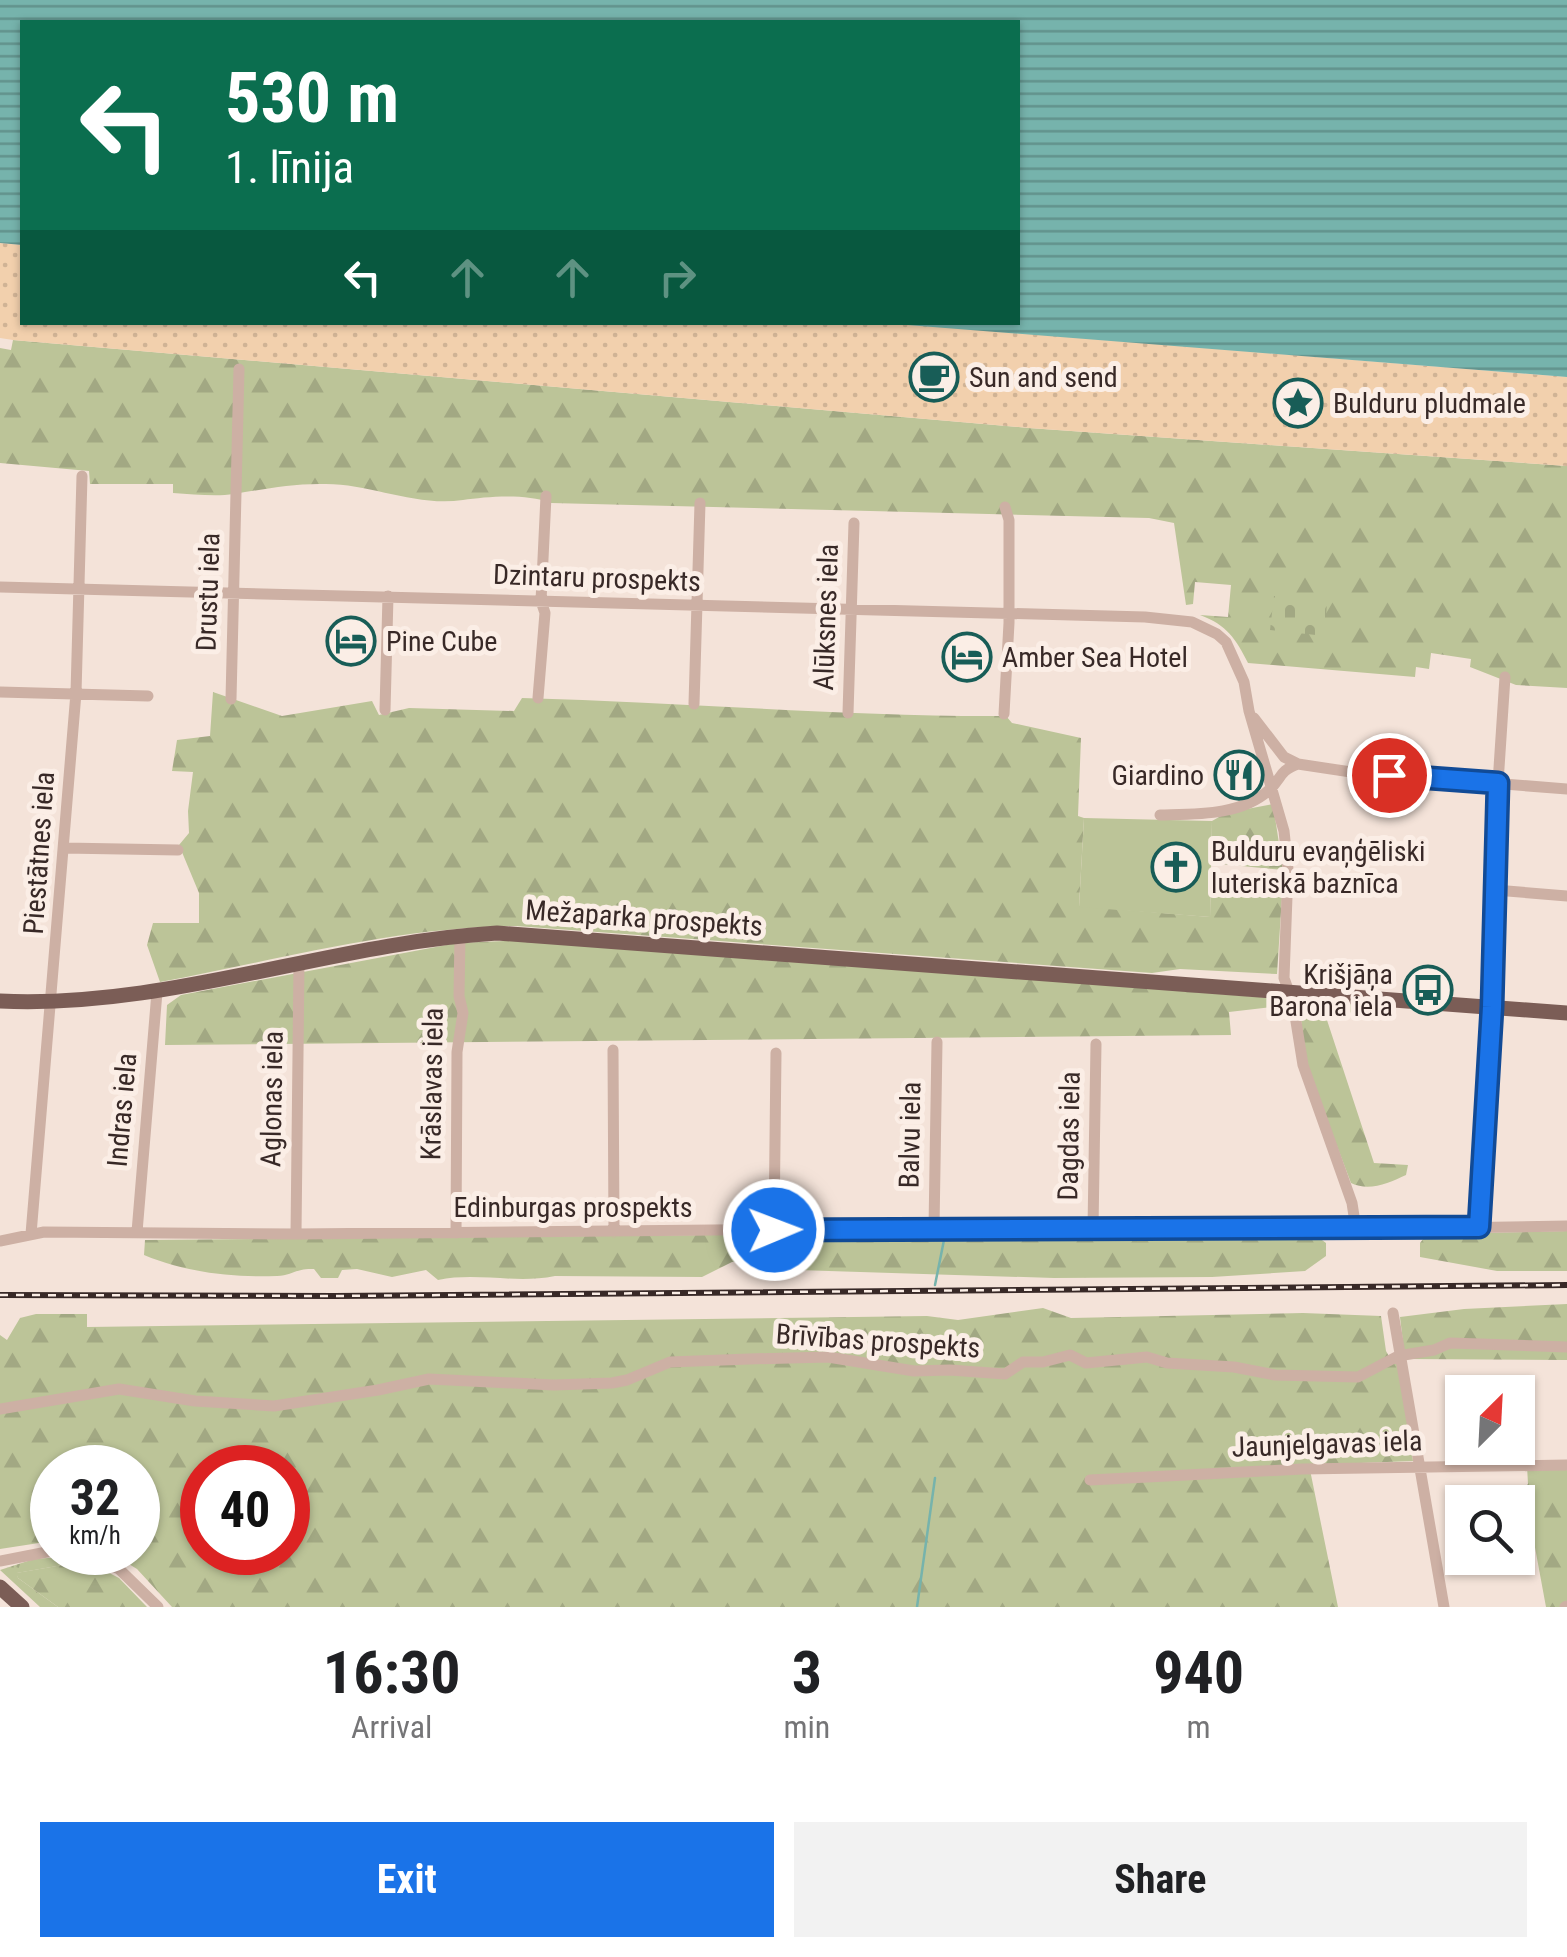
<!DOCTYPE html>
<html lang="en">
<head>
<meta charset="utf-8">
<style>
	body { margin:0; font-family:"Roboto Condensed",sans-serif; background:#f2f2f2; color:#202124; height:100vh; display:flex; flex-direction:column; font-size:38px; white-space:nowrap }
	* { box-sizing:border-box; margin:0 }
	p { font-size:32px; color:#757577 }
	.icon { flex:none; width:55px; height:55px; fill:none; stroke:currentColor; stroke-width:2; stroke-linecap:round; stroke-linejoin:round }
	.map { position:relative; height:1607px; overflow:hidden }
	.drawer { display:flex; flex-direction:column; background:#fff; flex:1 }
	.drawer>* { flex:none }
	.hud { position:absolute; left:20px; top:20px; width:1000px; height:305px; border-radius:0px; box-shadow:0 2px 8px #0004; background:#0b6e4f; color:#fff; overflow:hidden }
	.needle { width:65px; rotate:24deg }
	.fabs { position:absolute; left:1445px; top:1375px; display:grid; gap:20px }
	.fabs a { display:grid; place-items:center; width:90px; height:90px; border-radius:0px; background:#fff; box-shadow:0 2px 8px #0004; font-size:50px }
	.speed { position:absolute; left:30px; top:1445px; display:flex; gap:20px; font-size:50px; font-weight:700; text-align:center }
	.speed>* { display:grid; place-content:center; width:130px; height:130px; border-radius:50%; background:#fff; box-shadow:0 2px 8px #0004; line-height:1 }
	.speed small { font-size:25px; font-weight:400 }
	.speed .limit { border:15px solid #d22; background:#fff; color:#111 }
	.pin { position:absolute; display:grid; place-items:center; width:85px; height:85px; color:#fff; margin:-42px; border:5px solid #fff; border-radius:50%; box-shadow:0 2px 10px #0007 }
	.me { position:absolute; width:110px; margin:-55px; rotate:89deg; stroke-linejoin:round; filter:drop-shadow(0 0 8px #0008) }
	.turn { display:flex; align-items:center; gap:35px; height:210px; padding:0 40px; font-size:45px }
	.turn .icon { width:130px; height:130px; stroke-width:2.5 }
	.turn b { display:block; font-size:70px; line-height:85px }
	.lanes { display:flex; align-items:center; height:95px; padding:0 40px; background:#0003; justify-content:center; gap:50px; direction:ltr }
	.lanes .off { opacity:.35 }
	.eta { display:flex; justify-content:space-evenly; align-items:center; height:170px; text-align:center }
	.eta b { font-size:60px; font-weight:700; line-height:70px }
	.button { display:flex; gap:20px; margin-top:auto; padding:20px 40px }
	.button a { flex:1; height:115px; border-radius:0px; background:#1a73e8; color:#fff; font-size:40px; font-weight:700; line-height:115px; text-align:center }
	.button a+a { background:#f2f2f2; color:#202124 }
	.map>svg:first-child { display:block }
</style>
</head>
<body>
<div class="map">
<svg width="1567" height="1607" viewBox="0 0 1567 1607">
	<defs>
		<pattern id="grass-tufts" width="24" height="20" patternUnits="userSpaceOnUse" patternTransform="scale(2.5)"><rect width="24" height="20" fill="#bcc498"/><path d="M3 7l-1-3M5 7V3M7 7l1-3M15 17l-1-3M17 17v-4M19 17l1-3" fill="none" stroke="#a2a883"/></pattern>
		<pattern id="forest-firs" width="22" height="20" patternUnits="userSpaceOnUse" patternTransform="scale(2.5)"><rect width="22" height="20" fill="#bcc498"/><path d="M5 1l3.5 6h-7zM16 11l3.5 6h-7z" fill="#a2a883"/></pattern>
		<pattern id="sand-dots" width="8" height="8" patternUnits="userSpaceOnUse" patternTransform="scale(2.5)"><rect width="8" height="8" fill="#f2d0ad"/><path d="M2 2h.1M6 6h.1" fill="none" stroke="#d0b395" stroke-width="1.8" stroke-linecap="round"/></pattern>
		<pattern id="cemetery-stones" width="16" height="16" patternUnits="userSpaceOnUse" patternTransform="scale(2.5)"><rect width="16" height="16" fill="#bcc498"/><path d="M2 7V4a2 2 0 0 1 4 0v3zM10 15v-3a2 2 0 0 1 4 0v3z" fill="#a2a883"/></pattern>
		<pattern id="water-rules" width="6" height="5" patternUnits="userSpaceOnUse" patternTransform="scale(2.5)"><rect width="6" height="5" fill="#76b3ac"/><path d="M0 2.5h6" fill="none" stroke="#62928c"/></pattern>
	</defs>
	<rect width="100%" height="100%" fill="#f4e3d9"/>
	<path fill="url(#grass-tufts)" d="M61,1557L86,1561L17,1573L18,1578L58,1607H40L0,1570L34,1559Z"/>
	<path fill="url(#forest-firs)" fill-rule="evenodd" d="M13,340L1029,428L1567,466V688L1516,685L1470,667L1471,659L1431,653L1429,669L1416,667L1415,677L1248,663C1236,639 1227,625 1200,615L1228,617L1231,585L1195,582L1193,604L1186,605L1174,523L1149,518L551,503C524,493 487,497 463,500C416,507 371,484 326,484C294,483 265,489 234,494C215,497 193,494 173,493V484H90L89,471L0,463V348L11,350Z
		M213,692L282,716L372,701L379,715L409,708L514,711L522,698C684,702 845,717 1006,716L1012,723L1081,738L1078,816L1084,818L1079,906L1210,917L1211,874L1283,881L1277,974L1180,969L1152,973L516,926C397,927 277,960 160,982L147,945L153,923H199V893L179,845L189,833L188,811L193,772L172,771L177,740L210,736Z
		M1273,804L1283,870L1211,863L1212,821L1226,813Z
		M529,940L1273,998L1274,1005H1288L1229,1012L1231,1035L165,1045L167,1005L181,995L457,943Z
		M1303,1001L1356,1004L1362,1013L1324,1011L1374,1163L1408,1165L1406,1175C1389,1183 1369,1192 1351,1183L1307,1067L1299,1004Z
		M1567,1231V1271H1497L1420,1257V1243L1427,1234Z
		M929,1233L1314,1234L1326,1243V1256L1305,1271L1212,1277L1054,1278L765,1269L763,1259L732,1262L702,1277L555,1276C516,1284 477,1272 438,1280L426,1270L392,1277L357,1269L342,1270L338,1278H321L314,1269C295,1268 292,1276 277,1276C232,1278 185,1272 144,1255L145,1240Z
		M1567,1304V1360L1405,1359L1400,1317L1464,1309Z
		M1043,1308L1071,1318L1303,1313L1381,1316L1386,1351L1391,1360L1398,1356L1413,1461L1309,1465L1338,1607H172L137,1569L111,1553L138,1552V1468H52V1541L0,1549V1335L7,1340L20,1318L36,1314H87V1327L927,1316L958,1320ZM202,1468H288V1552H202Z
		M1567,1465V1607H1546L1524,1488L1528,1484L1527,1466Z
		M86,1561L119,1578L147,1607H58L18,1578L16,1573Z"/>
	<path fill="url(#sand-dots)" d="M0,243L22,245V322H882L1567,377V466L1029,428L13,340L0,338Z"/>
	<path fill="url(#cemetery-stones)" d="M1274,596L1327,601L1325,636L1270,630Z"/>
	<path fill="#bcc498" d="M1084,818L1212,821L1210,917L1079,907Z"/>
	<path fill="url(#water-rules)" d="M0,0H1567V377L882,323L1018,322V22H22V245L0,243Z"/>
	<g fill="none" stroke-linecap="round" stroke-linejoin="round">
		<path stroke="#76b3ac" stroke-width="2.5" d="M935,1285L944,1240
			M917,1607L935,1478"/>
		<path stroke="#cdb0a4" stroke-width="11" d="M0,587L1145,617L1192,622L1217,634L1226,642L1244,682L1249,711L1284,831L1288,869L1284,978L1293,1003L1303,1065L1352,1203L1356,1229
			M0,692L148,696
			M538,698L545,613L541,601L546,496
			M231,699L239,369
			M694,704L700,503
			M385,710L388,596
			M848,713L854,523
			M1004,714L1009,623V520L1005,507
			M1254,718L1284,757L1298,764L1351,772L1567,789
			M1160,815C1195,814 1241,816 1269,790C1282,779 1278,771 1298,764
			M64,848L178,850
			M1495,890L1567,896
			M613,1050L614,1232
			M1479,1227L1492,1007L1498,783L1505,677
			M934,1228L937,1042
			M1093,1228L1096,1044
			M774,1230L776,1053
			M137,1232L157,992
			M456,1233L457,1052L463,1013L459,996L460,935
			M31,1234L76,693L82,476
			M296,1234L299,964
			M0,1241L44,1232L296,1234L934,1228L1383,1229L1567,1226
			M1393,1313L1444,1607
			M0,1409L119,1389L195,1401L274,1406L378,1390L429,1379L554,1385L612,1383L627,1380L670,1362L749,1359L828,1357L914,1371L950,1370L1005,1374L1023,1362H1043L1070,1355L1086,1363L1147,1357L1167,1363L1234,1367L1275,1375L1358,1377L1398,1356L1434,1350L1450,1343L1567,1347
			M1090,1480L1302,1469L1567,1465
			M78,1552L119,1569L158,1607
			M0,1561L52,1551
			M1565,1607L1567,1606"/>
		<path stroke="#7b5d56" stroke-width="15" d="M0,1001C168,1009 329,943 497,933L1567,1013
			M0,1587L22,1607"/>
		<g stroke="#382927" stroke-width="6">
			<path id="rail" d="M0,1295L335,1296L1567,1285"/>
		</g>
		<use href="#rail" stroke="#fbeee6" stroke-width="2.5" stroke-dasharray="8" stroke-linecap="butt"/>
	</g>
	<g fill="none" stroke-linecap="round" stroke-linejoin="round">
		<g stroke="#114b97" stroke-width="25">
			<path id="route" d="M774,1230L1479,1227L1492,1007L1498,783L1389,775"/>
		</g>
		<use href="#route" stroke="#1a73e8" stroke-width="18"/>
	</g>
	<defs>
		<g id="cafe-ring" transform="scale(2.5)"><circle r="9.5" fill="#fbeee6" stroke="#185d57" stroke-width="1.5"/><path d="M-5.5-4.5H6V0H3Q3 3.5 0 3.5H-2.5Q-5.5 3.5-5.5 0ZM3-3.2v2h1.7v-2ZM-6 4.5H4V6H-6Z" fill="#185d57"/></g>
		<g id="sight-ring" transform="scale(2.5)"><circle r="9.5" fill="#fbeee6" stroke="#185d57" stroke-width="1.5"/><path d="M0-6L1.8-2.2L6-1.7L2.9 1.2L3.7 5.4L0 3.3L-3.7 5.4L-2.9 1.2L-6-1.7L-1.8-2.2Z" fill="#185d57"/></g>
		<g id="hotel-ring" transform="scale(2.5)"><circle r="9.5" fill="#fbeee6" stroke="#185d57" stroke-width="1.5"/><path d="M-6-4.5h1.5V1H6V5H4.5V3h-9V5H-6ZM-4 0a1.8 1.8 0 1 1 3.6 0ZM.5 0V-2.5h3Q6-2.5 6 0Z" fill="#185d57"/></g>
		<g id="restaurant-ring" transform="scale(2.5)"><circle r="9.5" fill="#fbeee6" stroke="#185d57" stroke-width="1.5"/><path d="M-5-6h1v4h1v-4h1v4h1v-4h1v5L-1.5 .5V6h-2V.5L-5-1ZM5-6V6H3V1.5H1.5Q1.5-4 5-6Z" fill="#185d57"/></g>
		<g id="church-ring" transform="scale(2.5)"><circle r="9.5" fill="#fbeee6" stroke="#185d57" stroke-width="1.5"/><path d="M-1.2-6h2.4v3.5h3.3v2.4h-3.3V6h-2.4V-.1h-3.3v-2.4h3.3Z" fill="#185d57"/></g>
		<g id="bus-ring" transform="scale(2.5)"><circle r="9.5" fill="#fbeee6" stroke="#185d57" stroke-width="1.5"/><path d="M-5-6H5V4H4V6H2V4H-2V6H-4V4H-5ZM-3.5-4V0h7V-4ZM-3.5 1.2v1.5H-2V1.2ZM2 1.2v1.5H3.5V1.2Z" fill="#185d57"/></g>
	</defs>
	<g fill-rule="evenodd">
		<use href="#cafe-ring" x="934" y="377"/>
		<use href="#sight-ring" x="1298" y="403"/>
		<use href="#hotel-ring" x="351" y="641"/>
		<use href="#hotel-ring" x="967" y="657"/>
		<use href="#restaurant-ring" x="1239" y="775"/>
		<use href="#church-ring" x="1176" y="867"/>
		<use href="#bus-ring" x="1428" y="990"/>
	</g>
	<g text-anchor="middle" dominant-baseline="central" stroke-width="10" stroke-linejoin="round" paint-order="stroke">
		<g font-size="28" fill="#382927" stroke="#fbeee6" text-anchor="start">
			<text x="969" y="377">Sun and send</text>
			<text x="1333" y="403">Bulduru pludmale</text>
			<text x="386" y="641">Pine Cube</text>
			<text x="1002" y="657">Amber Sea Hotel</text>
			<text x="1204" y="775" text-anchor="end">Giardino</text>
			<text x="1211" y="851">Bulduru evaņģēliski<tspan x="1211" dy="32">luteriskā baznīca</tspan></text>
			<text x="1393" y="974" text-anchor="end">Krišjāņa<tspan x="1393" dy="32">Barona iela</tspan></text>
		</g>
		<g font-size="28" fill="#382927" stroke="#fbeee6">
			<text transform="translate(597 578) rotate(2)">Dzintaru prospekts</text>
			<text transform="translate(208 592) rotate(-88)">Drustu iela</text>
			<text transform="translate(826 617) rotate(-88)">Alūksnes iela</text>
			<text transform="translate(39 853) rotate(-86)">Piestātnes iela</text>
			<text transform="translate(644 918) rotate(4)">Mežaparka prospekts</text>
			<text transform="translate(432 1084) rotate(-89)">Krāslavas iela</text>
			<text transform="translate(272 1099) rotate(-89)">Aglonas iela</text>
			<text transform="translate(122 1110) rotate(-85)">Indras iela</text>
			<text transform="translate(910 1135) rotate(-89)">Balvu iela</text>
			<text transform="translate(1069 1136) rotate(-89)">Dagdas iela</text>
			<text x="573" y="1207">Edinburgas prospekts</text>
			<text transform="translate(878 1341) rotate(4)">Brīvības prospekts</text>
			<text transform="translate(1327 1444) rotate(-2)">Jaunjelgavas iela</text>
		</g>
	</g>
</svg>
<div class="fabs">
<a><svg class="needle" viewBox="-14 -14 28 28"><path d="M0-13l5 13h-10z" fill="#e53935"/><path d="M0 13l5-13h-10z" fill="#757577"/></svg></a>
<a><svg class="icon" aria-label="search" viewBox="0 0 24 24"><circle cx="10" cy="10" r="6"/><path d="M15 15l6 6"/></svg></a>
</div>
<div class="speed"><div>32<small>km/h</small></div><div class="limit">40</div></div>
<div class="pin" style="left:1389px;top:775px;background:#d93025"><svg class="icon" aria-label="arrive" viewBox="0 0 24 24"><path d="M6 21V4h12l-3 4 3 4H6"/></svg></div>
<svg class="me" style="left:774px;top:1230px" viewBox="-20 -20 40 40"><circle r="17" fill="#1a73e8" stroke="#fff" stroke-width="3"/><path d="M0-11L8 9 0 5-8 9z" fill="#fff"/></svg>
<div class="hud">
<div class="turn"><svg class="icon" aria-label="left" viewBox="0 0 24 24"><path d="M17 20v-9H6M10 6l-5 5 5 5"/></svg><div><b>530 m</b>1. līnija</div></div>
<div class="lanes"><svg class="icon" aria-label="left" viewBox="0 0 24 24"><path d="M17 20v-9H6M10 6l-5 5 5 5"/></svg><svg class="icon off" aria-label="ahead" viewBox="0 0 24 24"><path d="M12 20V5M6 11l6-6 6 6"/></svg><svg class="icon off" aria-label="ahead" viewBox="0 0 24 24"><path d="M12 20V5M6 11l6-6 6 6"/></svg><svg class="icon off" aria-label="right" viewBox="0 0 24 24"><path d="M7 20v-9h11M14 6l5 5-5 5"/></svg></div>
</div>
</div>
<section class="drawer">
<div class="eta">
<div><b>16:30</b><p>Arrival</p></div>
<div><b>3</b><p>min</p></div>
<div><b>940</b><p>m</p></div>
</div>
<div class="button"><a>Exit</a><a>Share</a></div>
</section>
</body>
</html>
